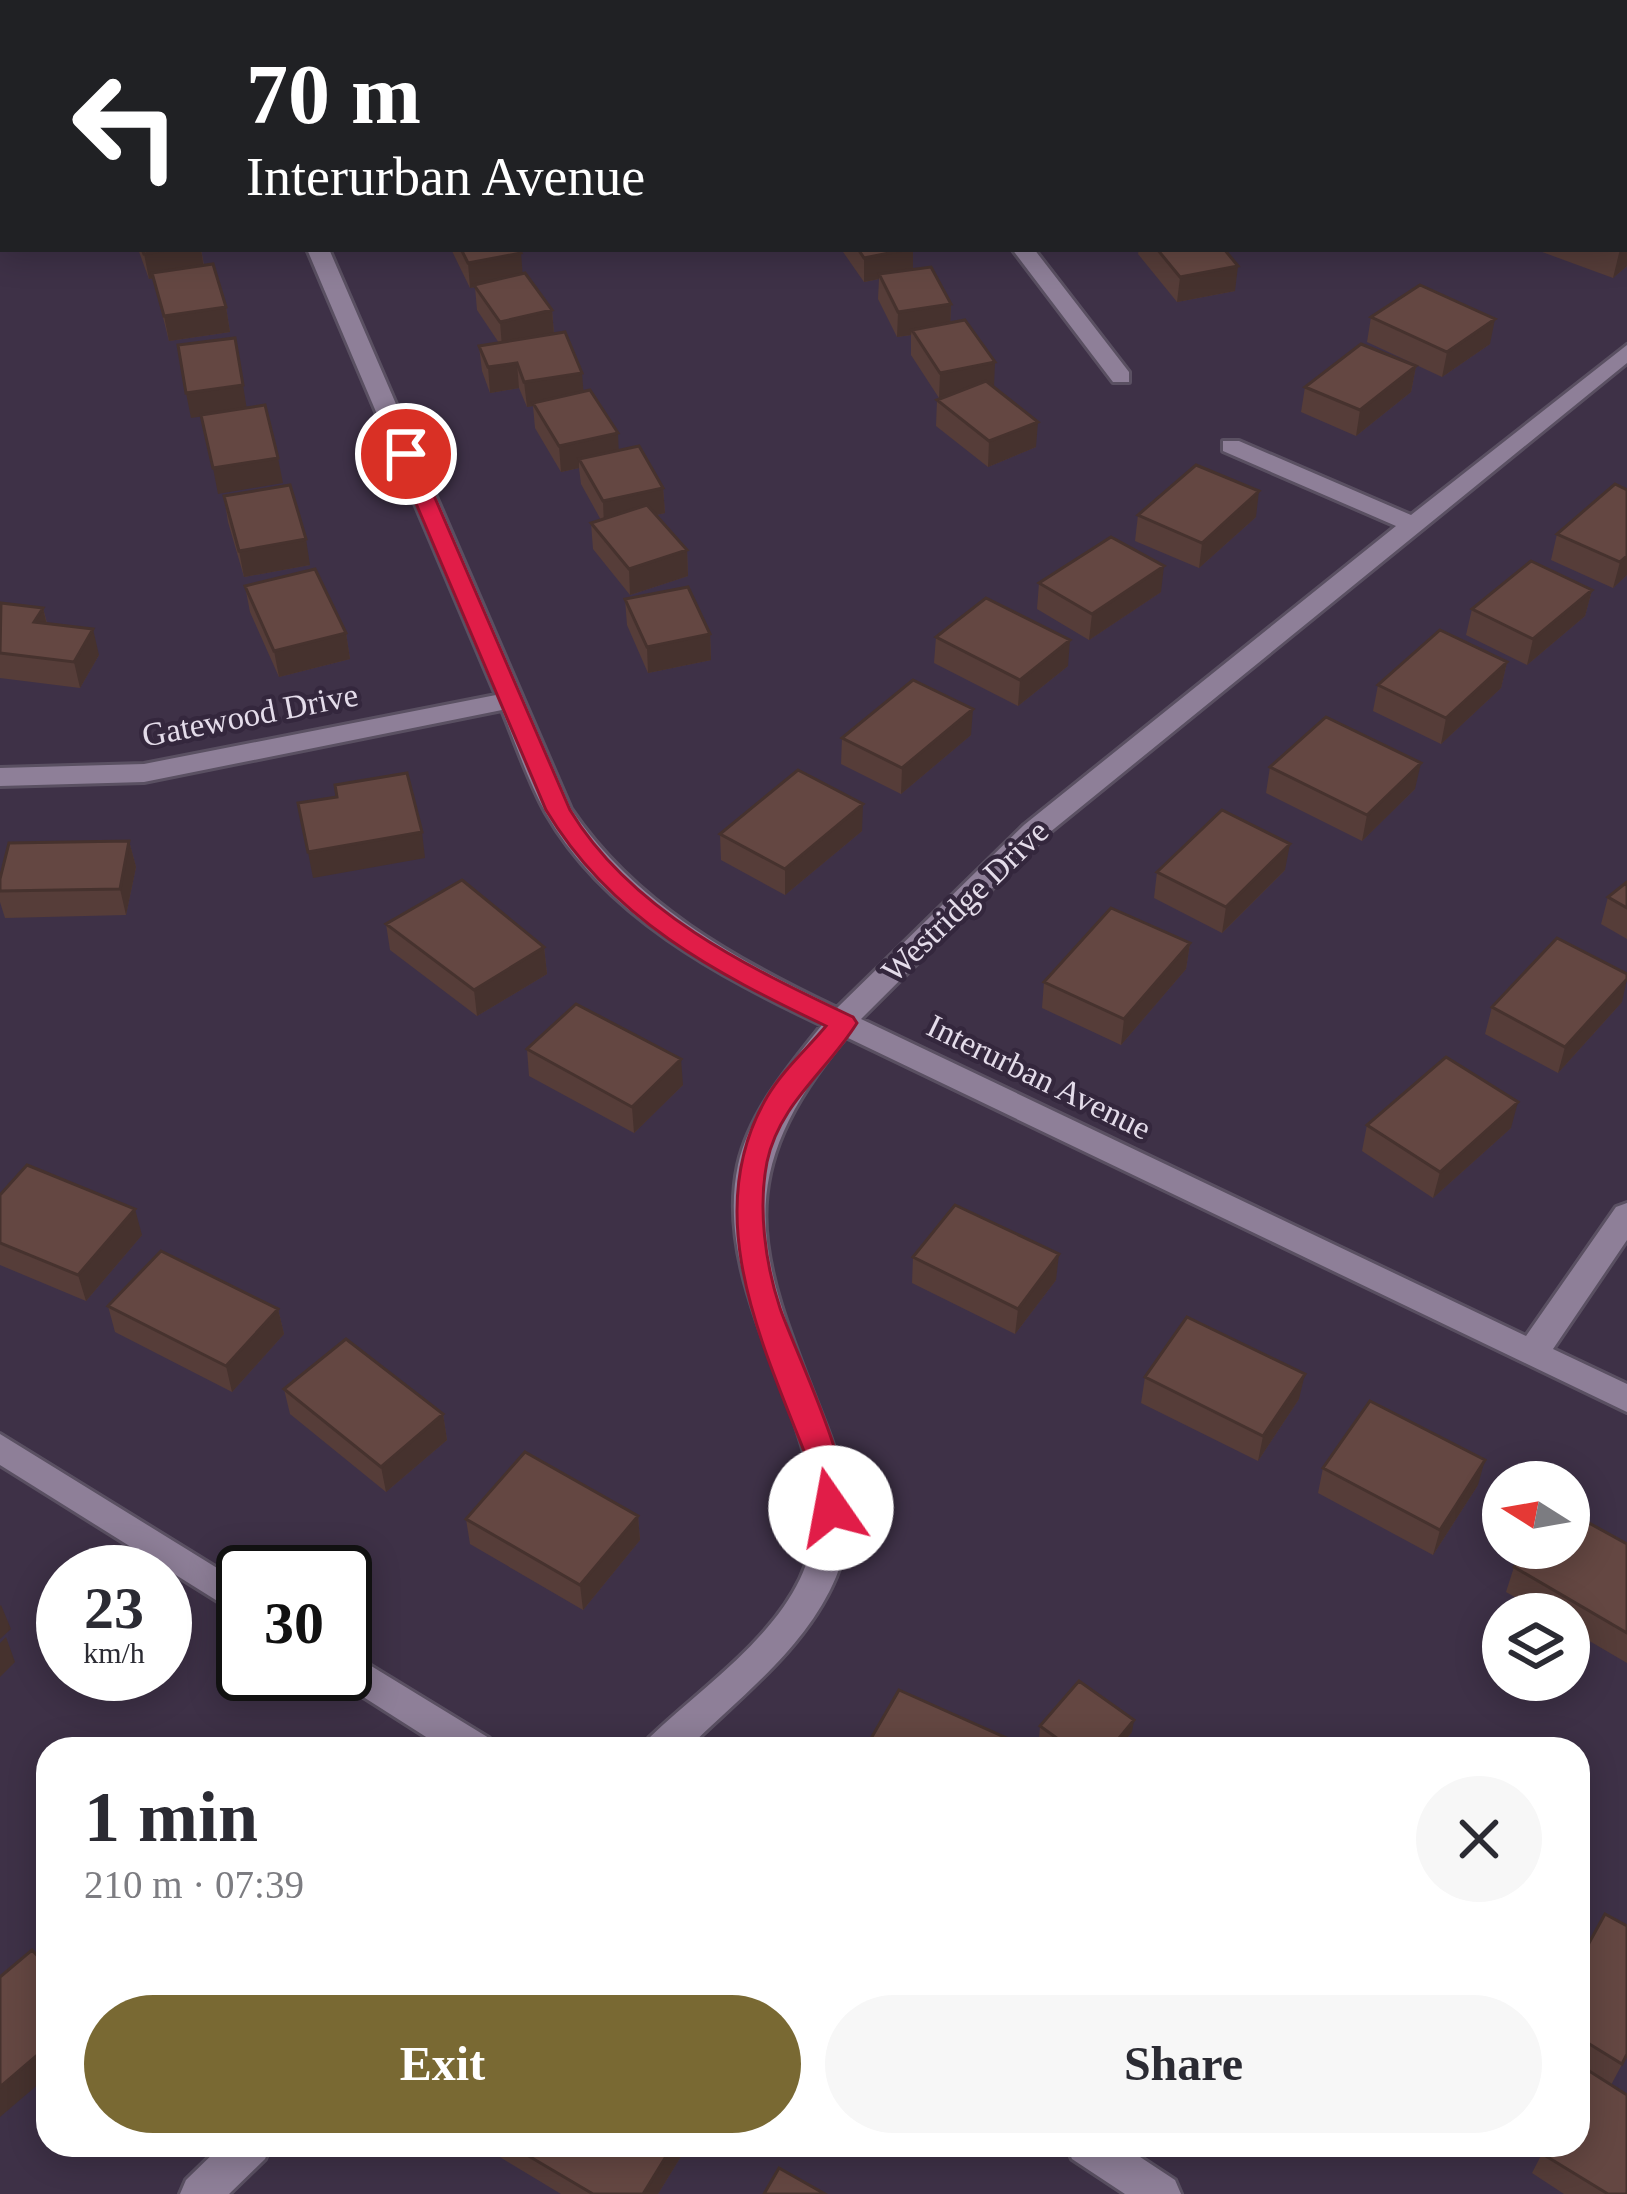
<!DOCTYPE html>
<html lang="en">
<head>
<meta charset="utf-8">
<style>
	body { margin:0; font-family:Georgia,serif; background:#f7f7f7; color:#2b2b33; height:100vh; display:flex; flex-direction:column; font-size:45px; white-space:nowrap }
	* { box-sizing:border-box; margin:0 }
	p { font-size:39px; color:#7c7c81 }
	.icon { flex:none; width:66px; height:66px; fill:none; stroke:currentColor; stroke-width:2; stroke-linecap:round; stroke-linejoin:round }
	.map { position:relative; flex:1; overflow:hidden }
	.panel { position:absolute; left:36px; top:1737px; width:1554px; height:420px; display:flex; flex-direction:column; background:#fff; border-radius:36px; box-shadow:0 6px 30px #0003 }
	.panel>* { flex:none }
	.top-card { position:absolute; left:0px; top:0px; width:1629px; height:252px; box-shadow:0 6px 30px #0003; background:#202124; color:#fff; overflow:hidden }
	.needle { width:78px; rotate:281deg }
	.buttons { position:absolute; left:1482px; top:1461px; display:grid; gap:24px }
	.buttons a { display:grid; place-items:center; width:108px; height:108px; border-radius:50%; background:#fff; box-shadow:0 6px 30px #0003; font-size:60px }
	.speed { position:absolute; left:36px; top:1545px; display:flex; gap:24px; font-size:60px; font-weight:700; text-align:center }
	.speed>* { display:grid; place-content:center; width:156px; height:156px; border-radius:50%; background:#fff; box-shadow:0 6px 30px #0003; line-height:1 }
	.speed small { font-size:30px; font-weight:400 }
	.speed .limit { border:6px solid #111; border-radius:18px; background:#fff; color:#111 }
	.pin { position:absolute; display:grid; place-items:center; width:102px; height:102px; color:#fff; margin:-51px; border:6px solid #fff; border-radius:50%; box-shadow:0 3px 12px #0007 }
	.me { position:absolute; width:132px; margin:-66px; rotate:348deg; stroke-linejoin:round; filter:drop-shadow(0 0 9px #0008) }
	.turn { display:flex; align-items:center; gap:42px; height:252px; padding:0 48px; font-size:54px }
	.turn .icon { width:156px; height:156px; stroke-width:2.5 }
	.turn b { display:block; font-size:84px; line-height:102px }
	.round { display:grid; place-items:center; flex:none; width:126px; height:126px; border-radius:63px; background:#f7f7f7 }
	.head { display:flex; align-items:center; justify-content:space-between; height:204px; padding:0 48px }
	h1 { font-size:72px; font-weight:700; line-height:90px }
	.primary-button { display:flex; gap:24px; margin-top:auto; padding:24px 48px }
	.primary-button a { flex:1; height:138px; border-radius:72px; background:#796933; color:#fff; font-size:48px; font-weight:700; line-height:138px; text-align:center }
	.primary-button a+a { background:#f7f7f7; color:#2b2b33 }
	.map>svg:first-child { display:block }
</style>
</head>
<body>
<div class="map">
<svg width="1627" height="2194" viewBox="0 0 1627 2194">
	<rect width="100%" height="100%" fill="#3e3147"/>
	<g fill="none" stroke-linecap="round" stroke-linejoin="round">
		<g stroke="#5a5062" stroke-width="6">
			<path id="lane" d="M1626,190H1627V200H1626Z"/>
		</g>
		<g stroke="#5a5062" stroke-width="6">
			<path id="street" d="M202,0H222L223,3H203Z
				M263,0H300L260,3Z
				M821,0H841L843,3H823Z
				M307,249H329L571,809C635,904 736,960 837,1008L1024,825L1396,526L1223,451V441H1239L1411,515L1627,345V363L1044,837L861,1019L1526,1336L1616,1207L1627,1203V1240L1553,1349L1627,1384V1412L846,1037C725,1180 760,1258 823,1418C845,1473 860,1519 836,1577C806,1648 741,1696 687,1749H644L649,1738C699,1690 769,1643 800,1579C859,1456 707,1312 738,1165C750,1112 789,1066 822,1025C719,976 605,916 546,813C528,781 516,744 502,710L144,782L0,786V768L144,764L496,695Z
				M1012,249H1034L1129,372V382H1113Z
				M0,1434L243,1584V1617L0,1465Z
				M345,1650L489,1738L494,1749H445L332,1677L345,1674Z
				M222,2145H271L265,2159L229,2194H180L186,2180Z
				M1066,2145H1122L1175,2180L1181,2194H1125L1072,2159Z"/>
		</g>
		<use href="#lane" fill="#8e7f98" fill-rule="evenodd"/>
		<use href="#street" fill="#8e7f98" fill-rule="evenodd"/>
	</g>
	<path fill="#563d39" d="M1486,0H1627V48L1626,3H1494Z
		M138,249H201L204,265L226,307L230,332L169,341L153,278L149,279Z
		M451,249H519L522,274L552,310L554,334L584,391L619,450L663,488L665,513L656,515L687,550L688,576L630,595L593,549L591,523L601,520L581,484L579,468L561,472L535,428L533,406L527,407L519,388L490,393L482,371L479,346L499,343L477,310L475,287L470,288Z
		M841,249H913V269L951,304L950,323L1036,447L988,467L936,426L937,400L939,398L911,355V335L897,337L878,299L879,279L864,282Z
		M1139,249H1224L1235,291L1177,302L1138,254Z
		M1534,249H1626L1627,266L1613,278Z
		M1371,317L1490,344L1442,377L1367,342Z
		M1416,366L1411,392L1356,436L1301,412L1305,387Z
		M1615,484L1627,575L1613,588L1551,560L1557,534Z
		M224,496L310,565L244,577L228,522Z
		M1138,515L1256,517L1199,568L1135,541Z
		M1039,583L1161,592L1089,640L1037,609Z
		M245,586L346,633L350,659L279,677L250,612Z
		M1592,590L1585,616L1527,665L1466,635L1472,609Z
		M625,599L710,634L711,660L648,673L627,625Z
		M0,605L43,608L47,623L99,655L80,688L0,678Z
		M936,637L1068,666L1018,706L934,663Z
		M1507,662L1501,688L1441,744L1373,711L1378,685Z
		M971,735L901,794L841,764L842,738Z
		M1270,767L1415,789L1362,841L1266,793Z
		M862,831L785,895L721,860L720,834Z
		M129,841L136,867L126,915L5,918L0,902V879Z
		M1285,870L1222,933L1154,898L1157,872Z
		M1627,882V939L1601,924L1608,897Z
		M386,924L544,947L547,974L477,1016L390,950Z
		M1190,943L1186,969L1121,1045L1042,1008L1044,982Z
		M1622,1002L1558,1073L1485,1034L1492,1007Z
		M527,1049L683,1085L634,1133L529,1076Z
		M1367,1125L1511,1128L1433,1198L1362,1151Z
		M0,1195L142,1235L86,1301L0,1265Z
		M913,1257L1056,1280L1015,1334L912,1283Z
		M108,1306L278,1309L284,1334L232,1392L115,1332Z
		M1145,1377L1299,1399L1258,1461L1141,1403Z
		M284,1389L443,1414L447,1440L386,1492L290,1414Z
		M1323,1468L1478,1485L1433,1555L1318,1493Z
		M638,1516L640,1540L583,1610L470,1544L466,1519Z
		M1627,1544V1663L1569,1629V1614H1544L1506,1592L1514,1567Z
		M1040,1726L1132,1732L1118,1749H1054L1039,1739Z
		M1578,1963L1627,2055L1611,2085L1627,2194H1564L1532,2173L1585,2070L1578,2065Z
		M484,2145H688L658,2194H561L485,2148Z"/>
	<path fill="#46322e" d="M1263,0H1308L1307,3H1244Z
		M1627,238V266L1613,278L1620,249H1626Z
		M172,249H201L204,269L149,279L144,254Z
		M913,249V273L879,274V279L864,282V258Z
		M521,253L523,278L470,288L468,263Z
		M1238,266L1235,291L1177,302L1180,277Z
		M951,304L950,329L912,330L911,335L897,337L898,312Z
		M226,307L230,332L169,341L164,316Z
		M552,310L554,335L502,347L500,322Z
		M1495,319L1490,344L1442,377L1447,352Z
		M995,362L994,387L939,398L940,373Z
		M517,363L519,388L490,393L488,367Z
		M1416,366L1411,392L1356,436L1360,410Z
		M582,373L584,398L527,407L524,382Z
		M243,385L247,410L191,418L186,393Z
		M1038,422L1036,447L988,467L989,441Z
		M618,433L619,458L579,459V468L561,472L559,446Z
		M278,458L283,483L218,494L213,468Z
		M663,488L665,513L604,527L603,501Z
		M1259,491L1256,517L1199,568L1202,543Z
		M306,539L310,565L244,577L239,551Z
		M687,550L688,576L630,595L629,569Z
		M1627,556V575L1613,588L1620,562Z
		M1164,566L1161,592L1089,640L1092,614Z
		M1592,590L1585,616L1527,665L1533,639Z
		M43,608L49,634L34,622Z
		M93,629L99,655L80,688L74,662Z
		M346,633L350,659L279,677L274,651Z
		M710,634L711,660L648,673L647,647Z
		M1070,640L1068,666L1018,706L1020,680Z
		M1507,662L1501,688L1441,744L1446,718Z
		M973,709L971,735L901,794L902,768Z
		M1421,763L1415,789L1362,841L1367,815Z
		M863,804L862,831L785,895V869Z
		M422,832L425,858L313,878L308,852Z
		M129,841L136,867L126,915L120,889Z
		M1290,844L1285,870L1222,933L1226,907Z
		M1190,943L1186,969L1121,1045L1124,1019Z
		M544,947L547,974L477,1016L474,990Z
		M1627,979L1622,1002L1558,1073L1565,1047Z
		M681,1059L683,1085L634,1133L632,1107Z
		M1518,1102L1511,1128L1433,1198L1440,1172Z
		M135,1209L142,1235L86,1301L78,1275Z
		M1059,1254L1056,1280L1015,1334L1018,1309Z
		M278,1309L284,1334L232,1392L226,1366Z
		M1305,1374L1299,1399L1258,1461L1263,1436Z
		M443,1414L447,1440L386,1492L381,1467Z
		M1485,1460L1478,1485L1433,1555L1440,1530Z
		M638,1516L640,1540L583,1610L580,1585Z
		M1,1605L11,1629L0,1639V1606Z
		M6,1637L15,1662L0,1677V1643Z
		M1134,1720L1132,1732L1118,1749H1110Z
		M48,2046V2076L0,2117V2087Z
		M673,2145H688L658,2194H643Z"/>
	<path fill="#644742" stroke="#46322e" stroke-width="3" d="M374,0H448L449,3H353Z
		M642,0H742V1L726,3H644Z
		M949,0H999V1L986,3H951Z
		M1171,0H1263L1244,3H1173Z
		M1560,0H1627V22L1626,3H1569Z
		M142,249H172L144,254Z
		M461,249H519L521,253L468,263Z
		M858,249H909L864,258Z
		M1157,249H1224L1238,266L1180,277Z
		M213,264L226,307L164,316L152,273Z
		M931,267L951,304L898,312L879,274Z
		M525,273L552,310L500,322L474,285Z
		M1420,285L1495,319L1447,352L1371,317Z
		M965,320L995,362L940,373L912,330Z
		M565,332L582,373L524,382L517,363L488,367L479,346Z
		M235,338L243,385L186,393L178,345Z
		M1361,344L1416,366L1360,410L1305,387Z
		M986,381L1038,422L989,441L937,400Z
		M590,390L618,433L559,446L533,403Z
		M265,405L278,458L213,468L201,415Z
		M639,446L663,488L603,501L579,459Z
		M1196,465L1259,491L1202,543L1138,515Z
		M1615,484L1627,490V556L1620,562L1557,534Z
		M290,485L306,539L239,551L224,496Z
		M647,505L687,550L629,569L591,523Z
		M1111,537L1164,566L1092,614L1039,583Z
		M1531,561L1592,590L1533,639L1472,609Z
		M315,569L346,633L274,651L245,586Z
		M688,587L710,634L647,647L625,599Z
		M986,598L1070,640L1020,680L936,637Z
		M1,603L43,608L34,622L93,629L74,662L0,653Z
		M1440,630L1507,662L1446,718L1378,685Z
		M913,680L973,709L902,768L842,738Z
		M1326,717L1421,763L1367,815L1270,767Z
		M798,770L863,804L785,869L720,834Z
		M407,773L422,832L308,852L298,803L337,797L335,785Z
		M1222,810L1290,844L1226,907L1157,872Z
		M129,841L120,889L0,891V879L9,843Z
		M462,880L544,947L474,990L386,924Z
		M1627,882V908L1608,897Z
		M1111,908L1190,943L1124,1019L1044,982Z
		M1557,938L1627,974V979L1565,1047L1492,1007Z
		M576,1004L681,1059L632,1107L527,1049Z
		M1446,1057L1518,1102L1440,1172L1367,1125Z
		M27,1165L135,1209L78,1275L0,1243V1195Z
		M955,1205L1059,1254L1018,1309L913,1257Z
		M161,1251L278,1309L226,1366L108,1306Z
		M1187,1317L1305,1374L1263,1436L1145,1377Z
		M346,1339L443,1414L381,1467L284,1389Z
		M1370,1401L1485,1460L1440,1530L1323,1468Z
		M525,1452L638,1516L580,1585L466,1519Z
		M1569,1512L1627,1544V1633L1514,1567L1528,1548H1569Z
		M1079,1681L1134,1720L1110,1749H1072L1040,1726Z
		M899,1690L1029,1748L865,1749Z
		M1605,1914L1627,1926V2054L1622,2064L1578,2037V1963Z
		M32,1950L48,1967V2046L0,2087V1977Z
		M1586,2069L1627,2095V2194H1608L1541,2153L1546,2145H1578V2084Z
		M510,2145H673L643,2194H593Z
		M779,2168L825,2194H764Z"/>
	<path fill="#e11d48" stroke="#92132f" stroke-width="3" d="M406,448L416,454L570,810C632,912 748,967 853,1017L857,1023C827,1071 779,1104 767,1162C758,1208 765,1263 780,1308C794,1350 860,1482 842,1517L831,1520L820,1517L816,1482C771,1361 694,1221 767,1097C782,1071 807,1049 826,1026C715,973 611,919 546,810L395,454Z"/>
	<g text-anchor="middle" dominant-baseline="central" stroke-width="9" stroke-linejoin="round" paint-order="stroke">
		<g font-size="33" fill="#e4dcea" stroke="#34273d">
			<text transform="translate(250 715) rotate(-11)">Gatewood Drive</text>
			<text transform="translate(965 901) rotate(-44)">Westridge Drive</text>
			<text transform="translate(1039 1077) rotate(26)">Interurban Avenue</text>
		</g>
	</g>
</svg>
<div class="buttons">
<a><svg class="needle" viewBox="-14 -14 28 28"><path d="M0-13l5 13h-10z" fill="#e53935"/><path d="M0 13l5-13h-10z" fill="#7c7c81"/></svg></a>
<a><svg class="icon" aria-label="layers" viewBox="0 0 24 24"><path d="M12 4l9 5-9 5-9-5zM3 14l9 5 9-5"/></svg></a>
</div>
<div class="speed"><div>23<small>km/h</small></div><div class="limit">30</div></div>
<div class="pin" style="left:406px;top:454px;background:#d93025"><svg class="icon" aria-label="arrive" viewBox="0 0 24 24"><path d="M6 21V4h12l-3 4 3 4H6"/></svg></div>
<svg class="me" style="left:831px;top:1508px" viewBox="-20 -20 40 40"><circle r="19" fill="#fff"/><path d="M0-13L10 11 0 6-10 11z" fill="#e11d48"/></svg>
<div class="top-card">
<div class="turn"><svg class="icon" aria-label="left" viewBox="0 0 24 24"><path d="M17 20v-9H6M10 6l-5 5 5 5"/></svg><div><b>70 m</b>Interurban Avenue</div></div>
</div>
<section class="panel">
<div class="head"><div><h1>1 min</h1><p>210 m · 07:39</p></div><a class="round"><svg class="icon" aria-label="close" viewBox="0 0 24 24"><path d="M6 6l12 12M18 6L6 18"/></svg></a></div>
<div class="primary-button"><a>Exit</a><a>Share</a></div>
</section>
</div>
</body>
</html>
